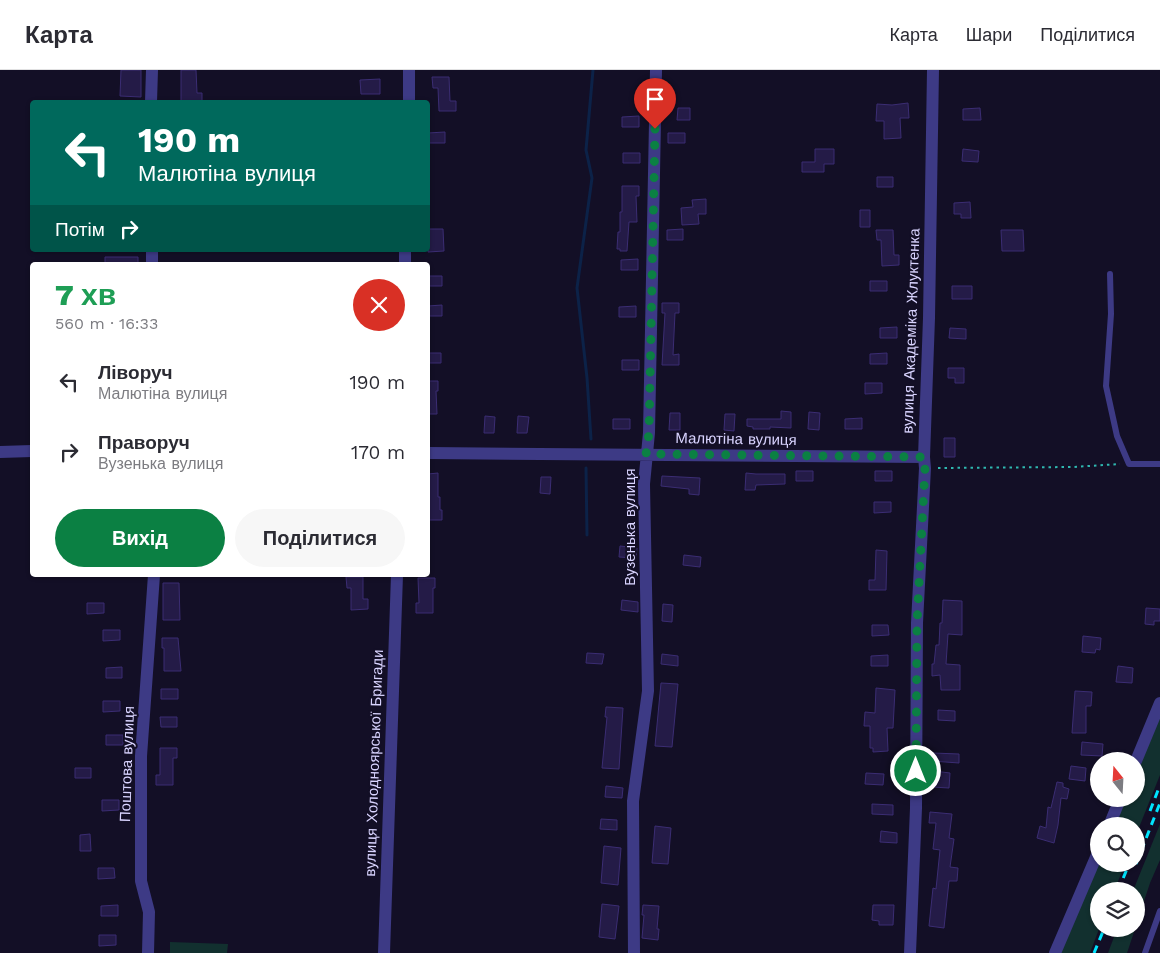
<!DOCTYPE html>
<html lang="uk">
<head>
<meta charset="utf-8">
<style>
	body { margin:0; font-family:"Work Sans",sans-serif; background:#f7f7f7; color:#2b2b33; height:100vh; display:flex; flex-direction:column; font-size:19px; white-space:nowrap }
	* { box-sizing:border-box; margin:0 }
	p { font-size:16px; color:#7c7c81 }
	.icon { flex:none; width:28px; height:28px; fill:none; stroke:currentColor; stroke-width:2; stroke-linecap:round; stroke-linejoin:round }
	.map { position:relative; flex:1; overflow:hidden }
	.sheet { position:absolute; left:30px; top:192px; width:400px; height:315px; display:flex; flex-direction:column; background:#fff; border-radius:5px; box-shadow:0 1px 4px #0004 }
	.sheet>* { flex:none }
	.top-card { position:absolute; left:30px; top:30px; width:400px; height:152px; border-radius:5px; box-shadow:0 1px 4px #0004; background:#00695c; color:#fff; overflow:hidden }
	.needle { width:32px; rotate:342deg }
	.fabs { position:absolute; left:1090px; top:682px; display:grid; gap:10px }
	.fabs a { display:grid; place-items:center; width:55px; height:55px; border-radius:50%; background:#fff; box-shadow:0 1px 4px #0004; font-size:25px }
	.pin { position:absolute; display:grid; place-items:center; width:42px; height:42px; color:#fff; margin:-51px -21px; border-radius:50% 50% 50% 0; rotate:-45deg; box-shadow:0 0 5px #0007 }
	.pin .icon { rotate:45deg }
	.me { position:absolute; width:55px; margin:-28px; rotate:0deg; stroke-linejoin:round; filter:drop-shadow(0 0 4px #0008) }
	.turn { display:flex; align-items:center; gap:18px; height:105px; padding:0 25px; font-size:22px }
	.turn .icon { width:65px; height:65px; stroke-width:2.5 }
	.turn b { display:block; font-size:35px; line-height:42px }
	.then { display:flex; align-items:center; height:48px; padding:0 25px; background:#0003; gap:10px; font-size:19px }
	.round { display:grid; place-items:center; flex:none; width:52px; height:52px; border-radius:26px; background:#f7f7f7 }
	.overview { display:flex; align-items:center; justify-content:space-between; height:85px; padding:0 25px }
	h1 { font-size:30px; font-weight:800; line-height:38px; color:#1e9e55 }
	.action { display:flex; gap:10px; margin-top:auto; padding:10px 25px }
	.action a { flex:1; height:58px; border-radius:30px; background:#0b8043; color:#fff; font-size:20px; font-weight:800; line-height:58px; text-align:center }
	.action a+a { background:#f7f7f7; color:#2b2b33 }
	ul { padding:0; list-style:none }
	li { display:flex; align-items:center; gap:15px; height:70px; padding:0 25px }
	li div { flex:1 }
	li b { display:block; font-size:19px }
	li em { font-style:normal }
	header { display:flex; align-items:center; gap:30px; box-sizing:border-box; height:70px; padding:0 25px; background:#fff; border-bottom:1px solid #e1e1e2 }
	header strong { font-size:24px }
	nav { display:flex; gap:28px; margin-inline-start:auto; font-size:18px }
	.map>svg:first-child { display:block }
</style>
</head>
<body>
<header>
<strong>Карта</strong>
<nav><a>Карта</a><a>Шари</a><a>Поділитися</a></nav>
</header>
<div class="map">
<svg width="1160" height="883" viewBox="0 0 1160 883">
	<rect width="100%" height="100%" fill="#130f26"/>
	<path fill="#12302f" d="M1160,642V705L1136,765V756H1111L1123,729H1136V697Z
		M1160,754V790L1150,813L1136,855V821H1133Z
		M1099,794H1125L1114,821H1099V859L1090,883H1056Z
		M1117,859H1135L1127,883H1108Z
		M170,872L228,874L227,883H170Z"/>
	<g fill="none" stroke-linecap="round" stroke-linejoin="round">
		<path stroke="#0c2248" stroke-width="3" d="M591,369L587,308L577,218L592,108L586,80L593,0
			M586,398L587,465"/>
	</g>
	<path fill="#241b47" stroke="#3b2d73" d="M121,0H141V27L120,26Z
		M181,0H196L197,23H202V32H181Z
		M432,7H449L450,31H456V41H439L438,18H433Z
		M380,9V24H361L360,10Z
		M908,33L909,48H900L901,68L884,69V51H876L877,34L892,35Z
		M678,38H690V50H677Z
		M980,38L981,50H963V39Z
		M639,46V57H622V47Z
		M445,62V73H428V63Z
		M668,63H685V73H668Z
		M815,79H834V94H824V102H802V92H815Z
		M963,79L979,81L978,92L962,91Z
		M623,83H640V93H623Z
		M877,107H893V117H877Z
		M622,116H639V126H636L637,152H629L627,181H620V179H617L618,162H620V142H622Z
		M706,129V144H698L699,154L682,155L681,138L693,137L692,130Z
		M970,132L971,148H961V144H954V133Z
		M860,140H870V157H860Z
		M428,159H443L444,181L428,182Z
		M683,159V170H667V160Z
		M876,160H893L894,185H899V195L882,196L881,170H877Z
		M1001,160H1023L1024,181H1002Z
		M105,187H138V195H105Z
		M638,189V200H621V190Z
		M428,206H442V216H428Z
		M870,211H887V221H870Z
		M952,216H972V229H952Z
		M662,233H679V243H675L673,285L679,284V295H662L665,243H662Z
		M442,235V246H428V236Z
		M636,236V247H619V237Z
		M897,257V268H880V258Z
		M950,258L966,259V269L949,268Z
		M428,283H441V293H428Z
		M887,283V294H870V284Z
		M622,290H639V300H622Z
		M948,298H964V313H955V308H948Z
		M428,311H438V321H436L437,344H428Z
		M865,313H882V323L865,324Z
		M781,341L791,342V358L770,357V359H753V357L747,356V349H781Z
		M809,342L820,343L819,360L808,359Z
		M670,343H680V360H669Z
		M725,344H735L734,361L724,360Z
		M485,346L495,347L494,363H484Z
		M518,346L529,347L527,363H517Z
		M862,348V359H845V349Z
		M613,349H630V359H613Z
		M944,368H955V387H944Z
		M796,401H813V411H796Z
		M875,401H892V411H875Z
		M438,403V427H440V440H442V450H428V404Z
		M746,403L756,404H785V414L756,415L755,420H745Z
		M662,406L700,408L699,425L689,424V419L661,416Z
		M541,407H551L550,424L540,423Z
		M874,432H891V442L874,443Z
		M620,476L637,478L636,488L619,487Z
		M876,480L887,481L886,520H869V510H875Z
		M684,485L701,487L700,497L683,495Z
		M346,507H363V529H368V539L351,540V518H347Z
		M418,508H435V518H433V543H416V533H419Z
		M163,513H179L180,550H163Z
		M622,530L638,532V542L621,540Z
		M943,530L962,531V565L948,564L946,594L960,595V620H941L940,605L932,606V594H934L936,575H939L940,553H942Z
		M87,533H104V543L87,544Z
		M663,534L673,535L672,552L662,551Z
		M1146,538L1160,539V551H1154V555L1145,554Z
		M872,555H888L889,565L872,566Z
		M103,560H120V570L103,571Z
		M1083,566L1101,568L1100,580L1096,579L1095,583L1082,582Z
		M162,568H178L181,601H164V578H162Z
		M587,583L604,584L602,594L586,593Z
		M662,584L678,586V596L661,594Z
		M888,585V596H871V586Z
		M1118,596L1133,598L1132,613L1116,612Z
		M122,597V608H106V598Z
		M661,613L678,614L672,677L655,676Z
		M876,618L895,620L893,658H887L888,681L873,682V678H870V656H864L865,642L875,643Z
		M161,619H178V629H161Z
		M1075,621L1092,622L1091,636H1086V663H1072Z
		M103,631H120V641L103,642Z
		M606,637L623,638L619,699L602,698L607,647H605Z
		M938,640L955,641V651L938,650Z
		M160,647H177V657H161Z
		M106,665H123V675H106Z
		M1082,672L1103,674L1102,686L1081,685Z
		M160,678H177V688H173V715H156V705H160Z
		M933,683L959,684V693L932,691Z
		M1071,696L1086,698L1085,711L1069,709Z
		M75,698H91V708H75Z
		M934,701L950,703L949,718L932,717Z
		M866,703L884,704L883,715L865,714Z
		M1057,712L1063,713V717L1069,719L1067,729L1061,728L1058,755L1054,773L1037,768L1040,756L1046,758L1048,737L1051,738Z
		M606,716L623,718L622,728L605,727Z
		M102,730H119V740L102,741Z
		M872,734L893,735V745L872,744Z
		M930,742L952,744L949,768L954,769L950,797L958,798L957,811H949L944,858L929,856L933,818L936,819L940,780L933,779L936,753H929Z
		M601,749L617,750V760L600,759Z
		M655,756L671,758L668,794L652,793Z
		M881,761L897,763V773L880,772Z
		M90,764L91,781H80V765Z
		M604,776L621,778L618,815L601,813Z
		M98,798H114L115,808L98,809Z
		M602,834L619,836L615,869L599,867Z
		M118,835V846H101V836Z
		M643,835L659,836L657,859H659L658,870L642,868L644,845H642Z
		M873,835H894L893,855H879V851L872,850Z
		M99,865H116V875L99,876Z"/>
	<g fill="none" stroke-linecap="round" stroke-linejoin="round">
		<path stroke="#2fb8b0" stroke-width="2" stroke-dasharray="2.5 4" stroke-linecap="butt" d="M938,398L1073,397L1120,394"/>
		<path stroke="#3d3a85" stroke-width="6" d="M1110,204L1111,244L1106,316L1117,366L1129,394H1160
			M1145,883L1160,841"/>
		<path stroke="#3d3a85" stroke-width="12" d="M151,32L152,0
			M152,180V195
			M0,382L32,381
			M428,383L924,387
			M1136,691L1160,633
			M1109,756L1120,729
			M148,883L149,842L141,811V686L154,505
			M634,883L633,731L648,621L644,414L649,363L656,0
			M910,883L916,738L917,553L925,398L924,387L929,248L933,0
			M1055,883L1099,780"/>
		<path stroke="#3d3a85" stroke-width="12" d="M409,32V0
			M405,195V180
			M384,883L397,505"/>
		<path stroke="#00e5ff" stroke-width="3" stroke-dasharray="8 6" stroke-linecap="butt" d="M1150,741L1160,715
			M1136,794L1160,733
			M1118,821L1129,794
			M1094,883L1104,859"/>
	</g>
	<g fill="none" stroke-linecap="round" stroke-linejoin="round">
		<path stroke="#0b8043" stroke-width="9" stroke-dasharray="0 16.2" d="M655,59L649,363L646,384L924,387L925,398L917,553L916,701"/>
	</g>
	<g text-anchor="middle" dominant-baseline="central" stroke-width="4" stroke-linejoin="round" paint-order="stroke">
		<g font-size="15" fill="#d9d4ff" stroke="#130f26">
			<text transform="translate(911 261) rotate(-88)">вулиця Академіка Жлуктенка</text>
			<text transform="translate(736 369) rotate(1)">Малютіна вулиця</text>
			<text transform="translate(630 457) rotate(-90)">Вузенька вулиця</text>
			<text transform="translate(374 693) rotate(-88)">вулиця Холодноярської Бригади</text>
			<text transform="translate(127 694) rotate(-88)">Поштова вулиця</text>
		</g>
	</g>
</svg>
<div class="fabs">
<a><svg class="needle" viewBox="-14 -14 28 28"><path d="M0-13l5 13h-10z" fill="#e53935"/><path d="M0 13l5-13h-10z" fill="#7c7c81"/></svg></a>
<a><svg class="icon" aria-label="search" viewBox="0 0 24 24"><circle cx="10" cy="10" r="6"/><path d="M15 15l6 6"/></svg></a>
<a><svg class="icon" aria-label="layers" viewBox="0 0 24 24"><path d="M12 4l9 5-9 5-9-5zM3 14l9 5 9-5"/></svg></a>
</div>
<div class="pin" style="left:655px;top:59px;background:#d93025"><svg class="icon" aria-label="arrive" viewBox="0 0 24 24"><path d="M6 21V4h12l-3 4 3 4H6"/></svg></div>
<svg class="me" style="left:916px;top:701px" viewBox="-20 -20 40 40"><circle r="17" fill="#0b8043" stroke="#fff" stroke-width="3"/><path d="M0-11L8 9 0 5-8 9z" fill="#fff"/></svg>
<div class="top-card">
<div class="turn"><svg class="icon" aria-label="left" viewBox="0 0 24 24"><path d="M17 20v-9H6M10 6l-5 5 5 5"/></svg><div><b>190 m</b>Малютіна вулиця</div></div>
<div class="then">Потім<svg class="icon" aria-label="right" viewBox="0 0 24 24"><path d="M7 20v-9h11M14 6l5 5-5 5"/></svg></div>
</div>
<section class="sheet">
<div class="overview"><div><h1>7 хв</h1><p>560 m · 16:33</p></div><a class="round" style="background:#d93025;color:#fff"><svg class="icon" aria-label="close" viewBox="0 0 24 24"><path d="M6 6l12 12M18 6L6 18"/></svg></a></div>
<ul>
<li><svg class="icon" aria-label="left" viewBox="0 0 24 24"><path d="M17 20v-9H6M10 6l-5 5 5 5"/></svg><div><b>Ліворуч</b><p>Малютіна вулиця</p></div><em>190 m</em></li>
<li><svg class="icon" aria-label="right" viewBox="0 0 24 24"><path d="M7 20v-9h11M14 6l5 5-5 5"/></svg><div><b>Праворуч</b><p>Вузенька вулиця</p></div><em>170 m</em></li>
</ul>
<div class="action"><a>Вихід</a><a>Поділитися</a></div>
</section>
</div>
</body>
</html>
